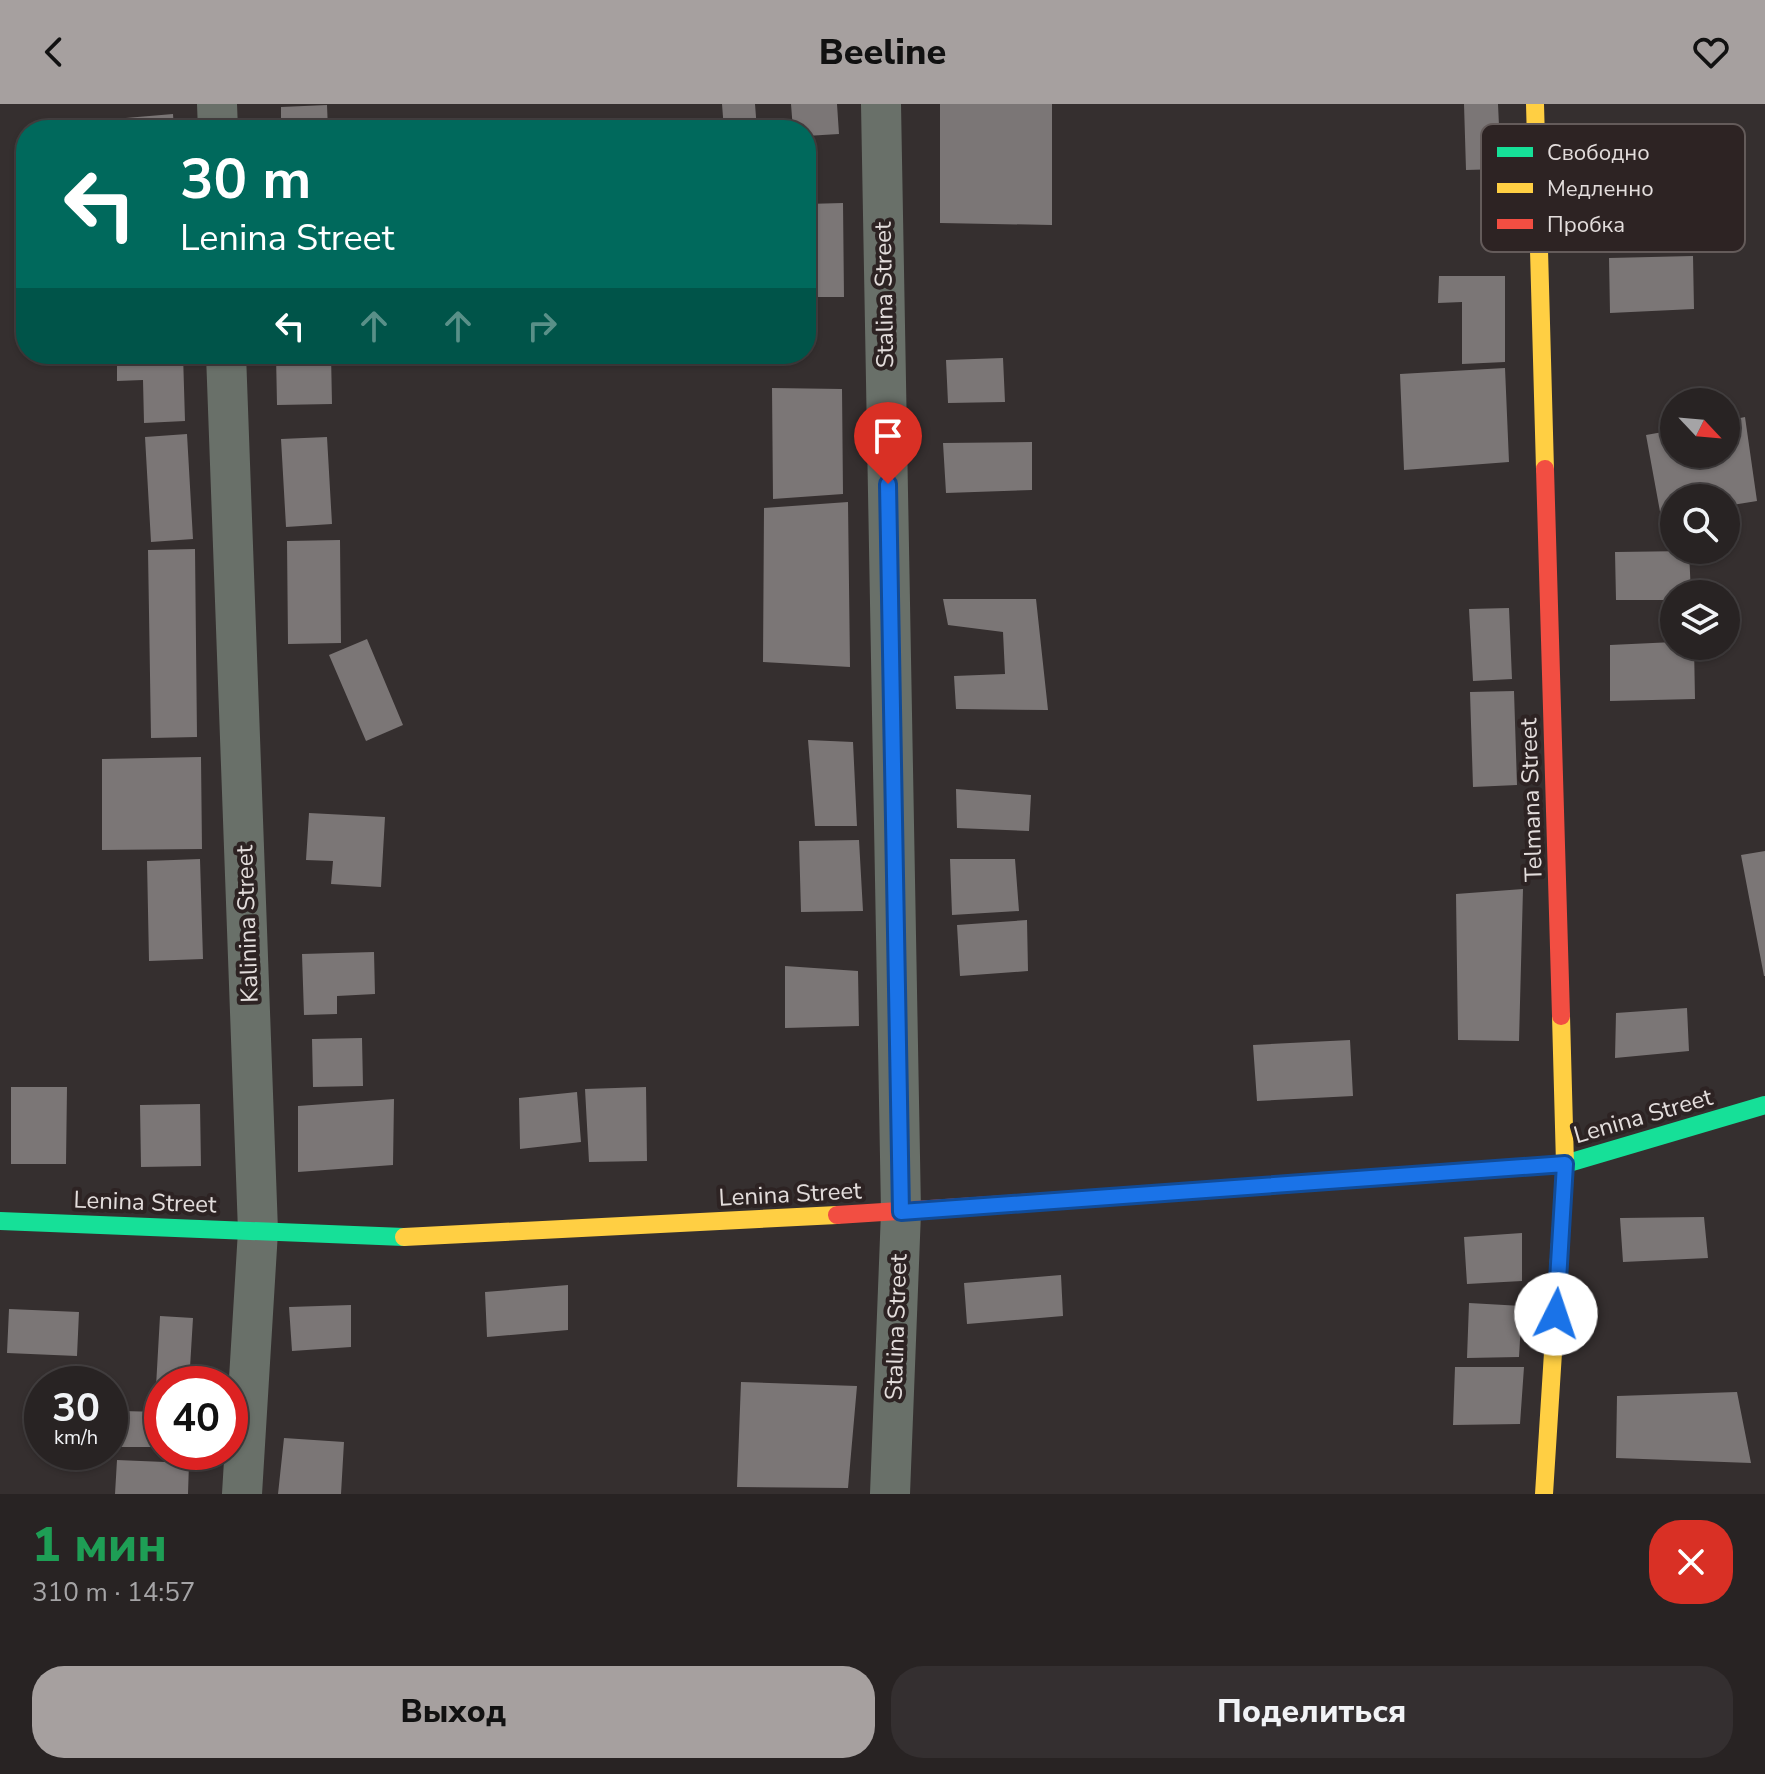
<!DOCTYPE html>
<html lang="ru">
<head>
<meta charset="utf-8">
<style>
	body { margin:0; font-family:"Nunito Sans",sans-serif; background:#342f30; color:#f1f3f6; height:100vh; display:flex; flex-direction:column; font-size:30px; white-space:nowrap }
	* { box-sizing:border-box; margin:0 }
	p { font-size:26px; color:#a5a4a6 }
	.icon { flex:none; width:44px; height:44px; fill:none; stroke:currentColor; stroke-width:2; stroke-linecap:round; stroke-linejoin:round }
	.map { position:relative; height:1390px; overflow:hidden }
	.details { display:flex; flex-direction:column; background:#282323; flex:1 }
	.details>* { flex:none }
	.top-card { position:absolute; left:16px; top:16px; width:800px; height:244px; border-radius:32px; box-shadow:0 2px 6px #0004,0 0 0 2px #444041; background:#00695c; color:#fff; overflow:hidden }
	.needle { width:52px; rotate:116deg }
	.tools { position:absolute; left:1660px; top:284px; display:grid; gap:16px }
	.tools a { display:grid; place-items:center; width:80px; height:80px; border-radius:50%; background:#282323; box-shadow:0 2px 6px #0004,0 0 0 2px #444041; font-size:40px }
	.speed { position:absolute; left:24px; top:1262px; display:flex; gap:16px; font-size:40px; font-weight:700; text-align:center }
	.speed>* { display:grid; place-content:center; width:104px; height:104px; border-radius:50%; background:#282323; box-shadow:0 2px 6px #0004,0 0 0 2px #444041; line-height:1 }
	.speed small { font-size:20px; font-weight:400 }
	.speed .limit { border:12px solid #d22; background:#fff; color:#111 }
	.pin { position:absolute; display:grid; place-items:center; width:68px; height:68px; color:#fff; margin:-82px -34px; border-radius:50% 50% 50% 0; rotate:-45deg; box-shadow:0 0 8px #0007 }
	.pin .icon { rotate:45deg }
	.me { position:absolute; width:88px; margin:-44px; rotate:4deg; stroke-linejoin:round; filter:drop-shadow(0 0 6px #0008) }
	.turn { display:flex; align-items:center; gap:28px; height:168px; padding:0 32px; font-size:36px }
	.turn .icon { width:104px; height:104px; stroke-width:2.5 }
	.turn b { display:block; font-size:56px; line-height:68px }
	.lanes { display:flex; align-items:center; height:76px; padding:0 32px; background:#0003; justify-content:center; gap:40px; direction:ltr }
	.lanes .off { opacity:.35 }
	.round { display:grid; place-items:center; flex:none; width:84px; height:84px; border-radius:32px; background:#342f30 }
	.head { display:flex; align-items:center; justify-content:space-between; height:136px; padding:0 32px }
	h1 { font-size:48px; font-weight:800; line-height:60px; color:#1e9e55 }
	.cta { display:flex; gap:16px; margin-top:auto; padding:16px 32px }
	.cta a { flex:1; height:92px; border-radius:32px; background:#a6a09f; color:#111; font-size:32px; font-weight:800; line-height:92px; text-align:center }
	.cta a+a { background:#342f30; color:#f1f3f6 }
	header { display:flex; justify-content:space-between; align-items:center; height:104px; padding:0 32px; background:#a6a09f; color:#111; font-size:36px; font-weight:800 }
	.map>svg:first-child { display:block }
</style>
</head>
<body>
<header><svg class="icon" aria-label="back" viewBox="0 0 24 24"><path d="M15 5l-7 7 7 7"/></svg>Beeline<svg class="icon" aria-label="heart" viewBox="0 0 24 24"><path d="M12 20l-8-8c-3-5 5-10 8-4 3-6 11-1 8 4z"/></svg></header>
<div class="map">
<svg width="1765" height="1390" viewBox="0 0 1765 1390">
	<rect width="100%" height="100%" fill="#352f2f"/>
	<path fill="#7b7676" d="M722,0H755L757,26H724Z
		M791,0H837L839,30L806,32V26H793Z
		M940,0H1052V121L940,119Z
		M1464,0H1498L1501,65L1466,66Z
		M327,1L328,26H281V3Z
		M173,10L174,26H103L102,16Z
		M843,99L844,193H806V100Z
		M1693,152L1694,205L1610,209L1609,154Z
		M1439,172H1505V258L1462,260V198L1438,199Z
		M117,250H183L185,317L144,319L143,276L117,277Z
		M276,250H331L332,300L277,301Z
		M1003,254L1005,298L948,299L946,256Z
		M1505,264L1509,358L1404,366L1400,270Z
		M772,284L842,285L843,390L773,395Z
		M1745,313L1757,397L1726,402V394H1674V411L1661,413L1646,331L1674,326V350H1726V317Z
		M187,330L193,435L151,438L145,333Z
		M327,333L332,420L286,423L281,335Z
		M1032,338V386L946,389L943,339Z
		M848,398L850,563L763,558L764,404Z
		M340,436L341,539L288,540L287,437Z
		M195,445L197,633L151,634L148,446Z
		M1689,447L1691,490H1674V496H1616L1615,448Z
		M943,495H1036L1048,606L956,605L954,572L1005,570L1003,528L948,521Z
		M1509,504L1512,575L1473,577L1469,505Z
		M367,535L403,621L366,637L329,551Z
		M1674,538V542H1694L1695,595L1610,597V541Z
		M1514,587L1517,681L1473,683L1470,588Z
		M808,636L853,638L857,722H815Z
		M201,653L202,745L102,746V655Z
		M956,685L1031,691L1029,727L957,724Z
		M309,709L385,713L381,783L331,780L333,757L306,756Z
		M859,736L863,807L801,808L799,737Z
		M1765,747V872H1764L1741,751Z
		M200,755L203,855L149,857L147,757Z
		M950,755H1015L1019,807L952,811Z
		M1523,785L1519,937L1458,936L1456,790Z
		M1027,816L1028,867L960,872L957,821Z
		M374,848L375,890L337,892V910L304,911L302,850Z
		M785,862L858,867L859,922L785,924Z
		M1687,904L1689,947L1615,954L1616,909Z
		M362,934L363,982L313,983L312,935Z
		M1350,936L1353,992L1257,997L1253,941Z
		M11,983H67L66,1060H11Z
		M646,983L647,1057L589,1058L585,985Z
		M577,988L581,1038L520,1045L519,994Z
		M394,995L393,1061L298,1068V1002Z
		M200,1000L201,1062L141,1063L140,1001Z
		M1704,1113L1708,1154L1623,1158L1620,1114Z
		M1522,1129V1177L1467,1180L1464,1133Z
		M1061,1171L1063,1212L967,1220L964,1179Z
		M568,1181V1226L487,1233L485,1188Z
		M1469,1199L1522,1202L1519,1253L1467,1254Z
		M351,1201V1243L292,1247L289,1203Z
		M9,1205L79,1208L77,1252L7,1249Z
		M160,1212L193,1214L189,1280H162V1300H155Z
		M1455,1263H1524L1520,1320L1453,1321Z
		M741,1278L857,1282L848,1384L737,1383Z
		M1737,1288L1751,1359L1616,1354L1617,1292Z
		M121,1307L162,1308V1343H121Z
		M284,1334L344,1338L341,1390H278Z
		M117,1356L189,1359L188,1390H115Z"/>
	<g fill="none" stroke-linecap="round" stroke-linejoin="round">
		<path stroke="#697069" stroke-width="40" d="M217,0L218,26
			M881,0L901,1108L890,1390
			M226,250L258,1127L242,1390"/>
		<path stroke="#16e098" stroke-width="18" d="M1097,1094L1565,1060L1765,1001
			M0,1117L404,1133"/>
		<path stroke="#ffcf43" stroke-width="18" d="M1535,0L1545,365
			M404,1133L837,1111
			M1544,1390L1565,1060L1561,912"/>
		<path stroke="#f24e42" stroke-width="18" d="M1545,365L1561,912
			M837,1111L1097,1094"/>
	</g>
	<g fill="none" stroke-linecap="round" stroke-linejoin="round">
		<g stroke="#114b97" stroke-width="20">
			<path id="route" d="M888,380L901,1108L1565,1060L1556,1210"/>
		</g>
		<use href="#route" stroke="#1a73e8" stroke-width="14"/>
	</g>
	<g text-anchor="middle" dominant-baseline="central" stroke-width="8" stroke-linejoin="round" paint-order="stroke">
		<g font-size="24" fill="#e3dddc" stroke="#2d2323">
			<text transform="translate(884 191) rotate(-91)">Stalina Street</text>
			<text transform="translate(1531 696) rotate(-92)">Telmana Street</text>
			<text transform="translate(247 820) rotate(-92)">Kalinina Street</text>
			<text transform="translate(1643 1012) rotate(-16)">Lenina Street</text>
			<text transform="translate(790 1090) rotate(-3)">Lenina Street</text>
			<text transform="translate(145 1098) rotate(2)">Lenina Street</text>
			<text transform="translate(896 1223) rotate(-88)">Stalina Street</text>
		</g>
	</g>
	<rect x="1481" y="20" width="264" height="128" rx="12" fill="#2d2323" stroke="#645b5a" stroke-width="2"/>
	<rect x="1497" y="43" width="36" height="10" fill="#16e098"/>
	<rect x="1497" y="79" width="36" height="10" fill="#ffcf43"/>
	<rect x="1497" y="115" width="36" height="10" fill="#f24e42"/>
	<g font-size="22" fill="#e3dddc">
		<text x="1547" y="56">Свободно</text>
		<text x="1547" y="92">Медленно</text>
		<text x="1547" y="128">Пробка</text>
	</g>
</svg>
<div class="tools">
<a><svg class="needle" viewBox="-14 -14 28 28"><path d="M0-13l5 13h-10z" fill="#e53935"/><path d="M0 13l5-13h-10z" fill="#a5a4a6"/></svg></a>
<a><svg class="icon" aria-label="search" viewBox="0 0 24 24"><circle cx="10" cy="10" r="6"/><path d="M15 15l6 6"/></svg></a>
<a><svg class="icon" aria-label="layers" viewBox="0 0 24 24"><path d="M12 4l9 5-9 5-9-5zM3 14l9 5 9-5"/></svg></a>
</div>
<div class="speed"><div>30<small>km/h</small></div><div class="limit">40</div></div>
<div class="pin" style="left:888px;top:380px;background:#d93025"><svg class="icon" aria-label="arrive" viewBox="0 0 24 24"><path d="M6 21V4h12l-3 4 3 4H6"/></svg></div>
<svg class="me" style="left:1556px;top:1210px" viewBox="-20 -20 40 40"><circle r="19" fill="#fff"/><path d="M0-13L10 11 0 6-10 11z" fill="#1a73e8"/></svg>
<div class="top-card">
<div class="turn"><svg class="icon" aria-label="left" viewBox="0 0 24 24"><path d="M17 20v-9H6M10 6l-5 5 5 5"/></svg><div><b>30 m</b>Lenina Street</div></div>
<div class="lanes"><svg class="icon" aria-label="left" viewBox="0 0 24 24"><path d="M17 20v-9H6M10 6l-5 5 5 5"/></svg><svg class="icon off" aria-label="ahead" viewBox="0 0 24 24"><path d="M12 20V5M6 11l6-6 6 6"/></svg><svg class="icon off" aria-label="ahead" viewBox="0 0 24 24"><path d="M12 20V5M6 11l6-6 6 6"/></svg><svg class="icon off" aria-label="right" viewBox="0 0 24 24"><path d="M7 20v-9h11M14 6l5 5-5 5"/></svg></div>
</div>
</div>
<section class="details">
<div class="head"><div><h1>1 мин</h1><p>310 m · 14:57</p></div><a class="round" style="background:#d93025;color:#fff"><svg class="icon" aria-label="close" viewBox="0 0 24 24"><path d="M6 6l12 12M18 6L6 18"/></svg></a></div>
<div class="cta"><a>Выход</a><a>Поделиться</a></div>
</section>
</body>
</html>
